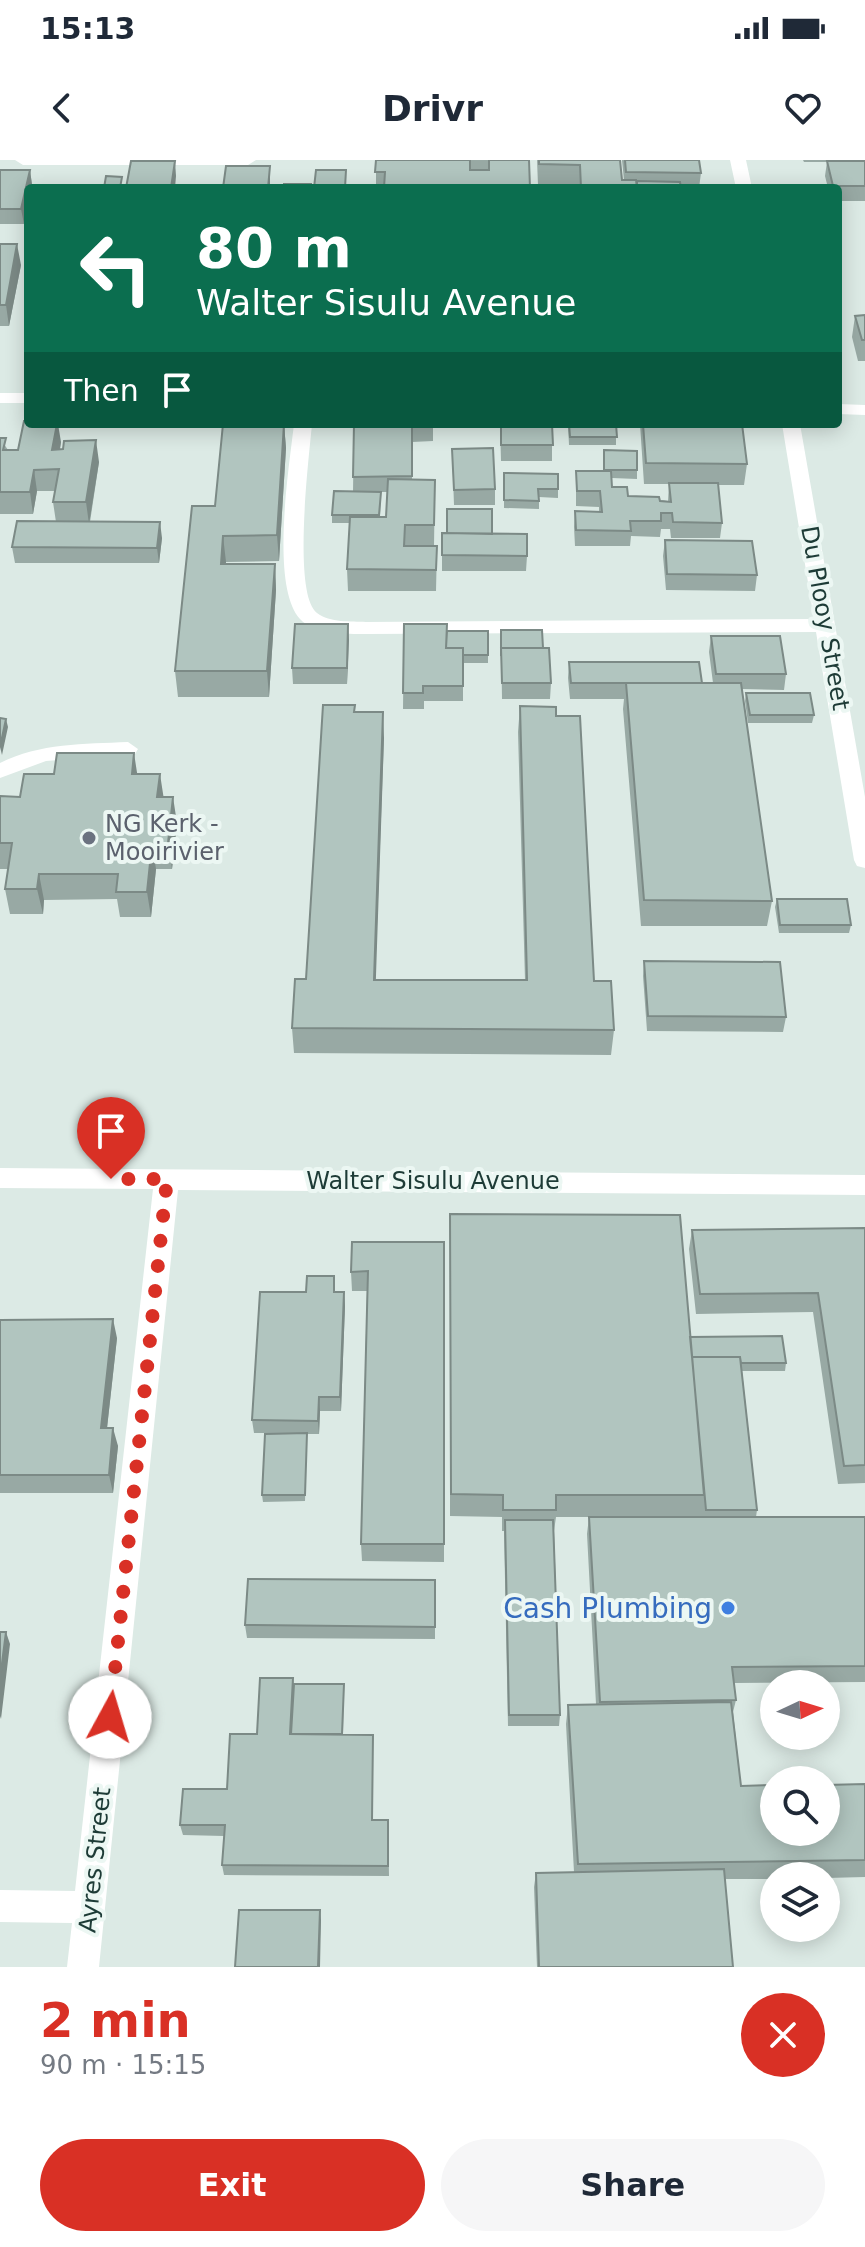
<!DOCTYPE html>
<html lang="en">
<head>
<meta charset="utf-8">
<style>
	body { margin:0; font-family:"DejaVu Sans",sans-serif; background:#f6f6f7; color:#1f2937; height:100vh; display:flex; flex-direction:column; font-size:30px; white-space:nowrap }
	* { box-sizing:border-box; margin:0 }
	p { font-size:26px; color:#747a83 }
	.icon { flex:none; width:44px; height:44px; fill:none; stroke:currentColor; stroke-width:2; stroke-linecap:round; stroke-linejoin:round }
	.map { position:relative; height:1807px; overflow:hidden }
	.details { display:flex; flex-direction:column; background:#fff; flex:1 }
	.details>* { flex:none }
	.banner { position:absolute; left:24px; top:24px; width:818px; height:244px; border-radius:8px; box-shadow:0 4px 20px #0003; background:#0b6e4f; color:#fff; overflow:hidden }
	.needle { width:52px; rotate:86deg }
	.tools { position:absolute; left:760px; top:1510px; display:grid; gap:16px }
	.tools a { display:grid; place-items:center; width:80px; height:80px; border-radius:50%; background:#fff; box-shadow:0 4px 20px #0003; font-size:40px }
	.pin { position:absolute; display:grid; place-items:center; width:68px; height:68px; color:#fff; margin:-82px -34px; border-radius:50% 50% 50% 0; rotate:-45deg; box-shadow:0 0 8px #0007 }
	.pin .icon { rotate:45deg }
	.me { position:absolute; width:88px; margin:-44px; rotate:6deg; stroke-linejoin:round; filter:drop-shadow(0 0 6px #0008) }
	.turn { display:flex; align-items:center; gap:28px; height:168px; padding:0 40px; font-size:36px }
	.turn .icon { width:104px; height:104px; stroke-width:2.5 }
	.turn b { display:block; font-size:56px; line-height:68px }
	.then { display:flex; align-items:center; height:76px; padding:0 40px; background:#0003; gap:16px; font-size:30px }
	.round { display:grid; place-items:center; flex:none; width:84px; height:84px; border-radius:42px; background:#f6f6f7 }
	.overview { display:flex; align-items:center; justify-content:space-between; height:136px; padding:0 40px }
	h1 { font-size:48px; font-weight:700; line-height:60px; color:#d93025 }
	.button { display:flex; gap:16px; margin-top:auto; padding:16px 40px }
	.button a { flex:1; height:92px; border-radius:48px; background:#d93025; color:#fff; font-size:32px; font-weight:700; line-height:92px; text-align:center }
	.button a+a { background:#f6f6f7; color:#1f2937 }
	.status { display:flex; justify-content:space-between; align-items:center; height:56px; padding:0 40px; background:#fff; direction:ltr }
	.status svg { height:22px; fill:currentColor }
	header { display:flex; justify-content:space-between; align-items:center; height:104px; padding:0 40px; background:#fff; font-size:36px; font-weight:700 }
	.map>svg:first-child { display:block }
</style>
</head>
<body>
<div class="status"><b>15:13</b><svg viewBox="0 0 49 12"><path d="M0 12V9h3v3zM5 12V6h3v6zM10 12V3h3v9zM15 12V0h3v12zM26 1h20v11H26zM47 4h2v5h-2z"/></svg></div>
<header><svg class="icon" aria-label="back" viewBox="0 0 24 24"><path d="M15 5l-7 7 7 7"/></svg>Drivr<svg class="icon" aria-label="heart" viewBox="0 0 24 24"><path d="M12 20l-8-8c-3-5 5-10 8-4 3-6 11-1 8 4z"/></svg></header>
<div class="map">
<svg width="865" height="1807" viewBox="0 0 865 1807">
	<rect width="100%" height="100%" fill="#dceae5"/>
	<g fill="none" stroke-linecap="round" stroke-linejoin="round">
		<path fill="#fff" fill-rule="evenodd" d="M128,582L138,589L135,594L46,601L0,618V603C40,583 84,584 128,582Z"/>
		<path fill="#fff" fill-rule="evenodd" d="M15,0H256L248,5H23Z
			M730,0H746L752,28H736Z
			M0,233H28V243H0Z
			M838,244L865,245V255L838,254Z
			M294,264H312C309,297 292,434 317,453C330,463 351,461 366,462L814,459L782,264H800L865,637V708L857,706L854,700L816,472L366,474C347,474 314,474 300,459C270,426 289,308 294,264Z
			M0,1008L865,1015V1035L178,1030L99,1807H67L72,1763L0,1762V1730L75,1731L153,1029L0,1028Z"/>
	</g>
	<path fill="#98a9a4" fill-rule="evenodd" d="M376,0H529L530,28H376Z
		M537,0H620L622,20H624L622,0H699L701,13L699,28H579V25H538Z
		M803,0H865V41H838V28H828L825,16L827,2H804Z
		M0,10H30L32,25L28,28V44L24,64H0Z
		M0,84L21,105L9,166H0Z
		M865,155V201H858L852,177L855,156Z
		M284,264L286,288L279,401L226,402V404H275L276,430L269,537H178L175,511L215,346Z
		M354,264H433V281L412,282V319L435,320L434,386H437L436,431H348L347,409L350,363H332V355L353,332ZM381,332H387L386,357H380Z
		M500,264H552V301H501Z
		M568,264H616V285H569Z
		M640,264H742L747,304L744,325H718L722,363L720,378H671L670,369H661L660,377L631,376L630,386H575L574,367L575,351L599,352V347L576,346V311H604V290L637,310V319L612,318V327L628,336L668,341L669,324H644Z
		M0,278L8,290H18L61,282L60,290L99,302L90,362L162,378L159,403H15L12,387L56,362L53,342L55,331H37L33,354H0Z
		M452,289L495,329V345H454Z
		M504,313L558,329V338L539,337V349L504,348Z
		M442,373L492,374L527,396L526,411H442Z
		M665,380L757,415L755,431L666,430L663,396Z
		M348,464L347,524H293L292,508Z
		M404,464L446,479L488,471V503H463V541H424V549H403Z
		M501,470L543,488L551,523L550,539H502Z
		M711,476L786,514L784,530L742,529L772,741L767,766H641L623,549L624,539H570L568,518L569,502L702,523H713L709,492Z
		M746,533L814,555L812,563H748L745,541Z
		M520,546L556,556L594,821L614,870L611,895L294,893L292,868L306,819L355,552L384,578L375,820H525L518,572Z
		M137,614L164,637L177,663L172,709H156L151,757H120L117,739L44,740L43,754H10L5,729L8,709H0V636L20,637Z
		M777,739L851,765L849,773H779L775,747Z
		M644,801L786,857L783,872L647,871L643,816Z
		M450,1054L690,1177L786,1203L785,1211H742L757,1350L756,1357H865V1522L734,1523L736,1540L733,1552L741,1626L865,1624V1717L826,1718V1716H774V1719H725L733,1807H537L534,1727L536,1713L574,1712L566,1564L568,1545L596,1544L587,1374L589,1357H556L554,1371L560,1555L559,1566H508L504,1371H502V1357L450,1356Z
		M865,1068V1323L838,1324L813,1152L696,1154L689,1089L692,1070Z
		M444,1082V1402L362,1401L361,1384L367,1131H352L351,1112Z
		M335,1132H344L345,1146L341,1251H320L319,1274H307L305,1341L263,1342L262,1335L270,1273H254L252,1260Z
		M0,1160L117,1178L107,1268L118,1286L113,1333H0Z
		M435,1420V1479L247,1478L245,1465Z
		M293,1518L294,1524H344L343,1574L373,1575V1660H388L389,1716L224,1715L222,1705L224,1676L183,1675L180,1665L227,1629L257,1574Z"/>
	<path fill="#7c8a86" d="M175,1L176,16L175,28H171Z
		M270,6V28H268Z
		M30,10L32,25L31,28H28V44L24,64L21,49Z
		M17,84L21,105L9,166L6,145Z
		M57,264H58L61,282L56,311L52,290Z
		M284,264L286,288L279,401L277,375Z
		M96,280L99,302L89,364L86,342Z
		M34,310L37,331L33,354L30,332Z
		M160,362L162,378L159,403L157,388Z
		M223,376L226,402L224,430L221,404Z
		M275,404L276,430L269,537L267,511Z
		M348,464L349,480L347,524V508Z
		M383,552L384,578L375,845L374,820Z
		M6,559L8,567L2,595L0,587Z
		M134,593L138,619L132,614Z
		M160,614L164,640L157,637Z
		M173,637L177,663L172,709L168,683Z
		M152,684L156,709L151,757L147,732Z
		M39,714L44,740L43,754L37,729Z
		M344,1132L345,1146L341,1251L340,1237Z
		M113,1159L117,1178L105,1286L101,1268Z
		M319,1237L320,1251L319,1274L318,1261Z
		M113,1268L118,1286L113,1333L109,1315Z
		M6,1472L10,1484L1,1559L0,1556V1519Z
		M320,1750L321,1760L320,1807H318Z"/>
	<path fill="#b1c5bf" stroke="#7c8a86" stroke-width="2" d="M376,0H470V10H489V0H529L530,28L470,27V28H384L385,12H375Z
		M539,0H620L622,20H636L637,28H581L580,5L539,4Z
		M625,0H699L701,13L626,12Z
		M840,0H865V1H840Z
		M131,1H175L171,28H126Z
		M827,1H865V26H833Z
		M226,6H270L268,28H223Z
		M0,10H30L21,49H0Z
		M316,10H346L345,28H314Z
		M106,16L122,17L120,28H104Z
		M637,21L680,22L681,28H637Z
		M284,24H311V28H284Z
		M64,26H96L95,28H64Z
		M36,27H63V28Z
		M0,84H17L6,145H0Z
		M865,155V180H862L855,156Z
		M24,261H28V264H57L52,290L63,289L64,281L96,280L86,342H53L59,309L34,310L30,332H0V278H6L3,290H18Z
		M223,264H284L277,375L223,376L221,404H275L267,511H175L192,346H215Z
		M354,264H433V266H412V316L353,317Z
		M501,264H552L553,285H501Z
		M569,264H616L617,277H570Z
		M643,264H742L747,304L646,303Z
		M493,288L495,329L454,330L452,289Z
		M604,290L637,291V310H604Z
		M576,311H611L612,327H627L628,336L659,337L660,341L671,342L669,323H718L722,363L673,362L672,353H661V361H630L631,371L576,370L575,351L602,352L600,331H577Z
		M504,313L558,314V329H538L539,341L504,340Z
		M388,319L435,320L434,365H405L404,386H437L436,410L347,409L350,357H386Z
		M334,331L381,332L379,355H332Z
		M447,349H492V374L447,373Z
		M17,361L160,362L157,388L12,387Z
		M442,373L527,374V396L442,395Z
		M665,380L752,381L757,415L667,414Z
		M295,464H348L347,508H292Z
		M404,464H447L446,488H463V526H423V533H403Z
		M501,470H542L543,488H501V496Z
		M447,471H488V495H463V488H446Z
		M711,476H780L786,514H716Z
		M501,488H549L551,523H502Z
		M569,502H699L702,523H571Z
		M626,523H741L772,741L644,740Z
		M746,533H810L814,555H750Z
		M323,545H355L354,552H383L374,820H527L520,546L556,547V556H580L594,821H611L614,870L292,868L295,819H306Z
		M0,558L6,559L0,587Z
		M57,593H134L132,614H160L157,637H173L168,683L152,684L147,732H116L118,714H39L37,729H5L12,683H0V636L20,637L24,614H54Z
		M777,739H847L851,765H780Z
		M644,801L780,802L786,857L648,856Z
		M450,1054L680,1055L704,1335H556V1350H503V1335L451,1334Z
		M865,1068V1305L844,1306L818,1133L700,1134L692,1070Z
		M352,1082H444V1384H361L368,1111L351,1112Z
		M307,1116H334V1132H344L340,1237H319L318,1261L252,1260L260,1132H306Z
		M113,1159L101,1268H113L109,1315H0V1160Z
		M782,1176L786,1203H741L740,1197H692L690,1177Z
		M692,1197H740L757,1350H706Z
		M307,1273L305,1335H262L265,1274Z
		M589,1357H865V1506L732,1507L736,1540L600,1542Z
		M505,1360H553L560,1555H509Z
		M248,1419L435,1420V1467L245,1465Z
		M0,1472H6L0,1519Z
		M260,1518H293L290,1574L373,1575L372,1660H388V1706L222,1705L225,1665H180L183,1629H227L230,1574H257Z
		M294,1524H344L342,1574H291Z
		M731,1542L741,1626L774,1625V1672H826V1625L865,1624V1700L578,1704L568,1545Z
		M724,1709L733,1807H539L536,1713Z
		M239,1750H320L318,1807H235Z"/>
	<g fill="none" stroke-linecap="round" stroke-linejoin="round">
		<path stroke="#d93025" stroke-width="14" stroke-dasharray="0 25.2" d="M110,1557L167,1019H111"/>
	</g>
	<circle fill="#6b7280" stroke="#ecf7f3" stroke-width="3" cx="89" cy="678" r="8"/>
	<circle fill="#3f7fe0" stroke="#ecf7f3" stroke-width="3" cx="728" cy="1448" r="8"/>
	<g text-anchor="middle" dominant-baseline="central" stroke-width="8" stroke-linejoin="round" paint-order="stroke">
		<g font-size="24" fill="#1d3b36" stroke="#ecf7f3">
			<text transform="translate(825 458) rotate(80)">Du Plooy Street</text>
			<text x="433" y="1021">Walter Sisulu Avenue</text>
			<text transform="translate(95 1700) rotate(-84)">Ayres Street</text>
		</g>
		<g font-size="24" fill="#5b616d" stroke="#ecf7f3" text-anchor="start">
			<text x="105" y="664">NG Kerk -<tspan x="105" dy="28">Mooirivier</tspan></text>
		</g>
		<g font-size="28" fill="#366cbe" stroke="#ecf7f3" text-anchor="end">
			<text x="712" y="1448">Cash Plumbing</text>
		</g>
	</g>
</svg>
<div class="tools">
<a><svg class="needle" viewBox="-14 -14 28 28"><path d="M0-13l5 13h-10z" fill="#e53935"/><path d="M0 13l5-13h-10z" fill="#747a83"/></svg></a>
<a><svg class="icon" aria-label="search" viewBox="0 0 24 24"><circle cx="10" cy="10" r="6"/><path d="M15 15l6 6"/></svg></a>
<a><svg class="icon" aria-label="layers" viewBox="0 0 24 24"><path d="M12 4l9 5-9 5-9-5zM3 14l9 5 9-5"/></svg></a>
</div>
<div class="pin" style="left:111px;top:1019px;background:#d93025"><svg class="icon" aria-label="arrive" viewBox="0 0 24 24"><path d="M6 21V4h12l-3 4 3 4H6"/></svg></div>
<svg class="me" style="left:110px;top:1557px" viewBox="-20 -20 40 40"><circle r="19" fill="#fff"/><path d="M0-13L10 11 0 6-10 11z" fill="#d93025"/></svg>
<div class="banner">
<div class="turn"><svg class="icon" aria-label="left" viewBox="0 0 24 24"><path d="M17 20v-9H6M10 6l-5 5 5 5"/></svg><div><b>80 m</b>Walter Sisulu Avenue</div></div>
<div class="then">Then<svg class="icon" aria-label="arrive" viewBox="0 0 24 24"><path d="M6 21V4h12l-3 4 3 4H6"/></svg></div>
</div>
</div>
<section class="details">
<div class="overview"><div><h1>2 min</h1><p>90 m · 15:15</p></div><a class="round" style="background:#d93025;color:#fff"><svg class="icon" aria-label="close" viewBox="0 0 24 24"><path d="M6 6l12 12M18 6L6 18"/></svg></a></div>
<div class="button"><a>Exit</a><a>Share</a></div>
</section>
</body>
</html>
